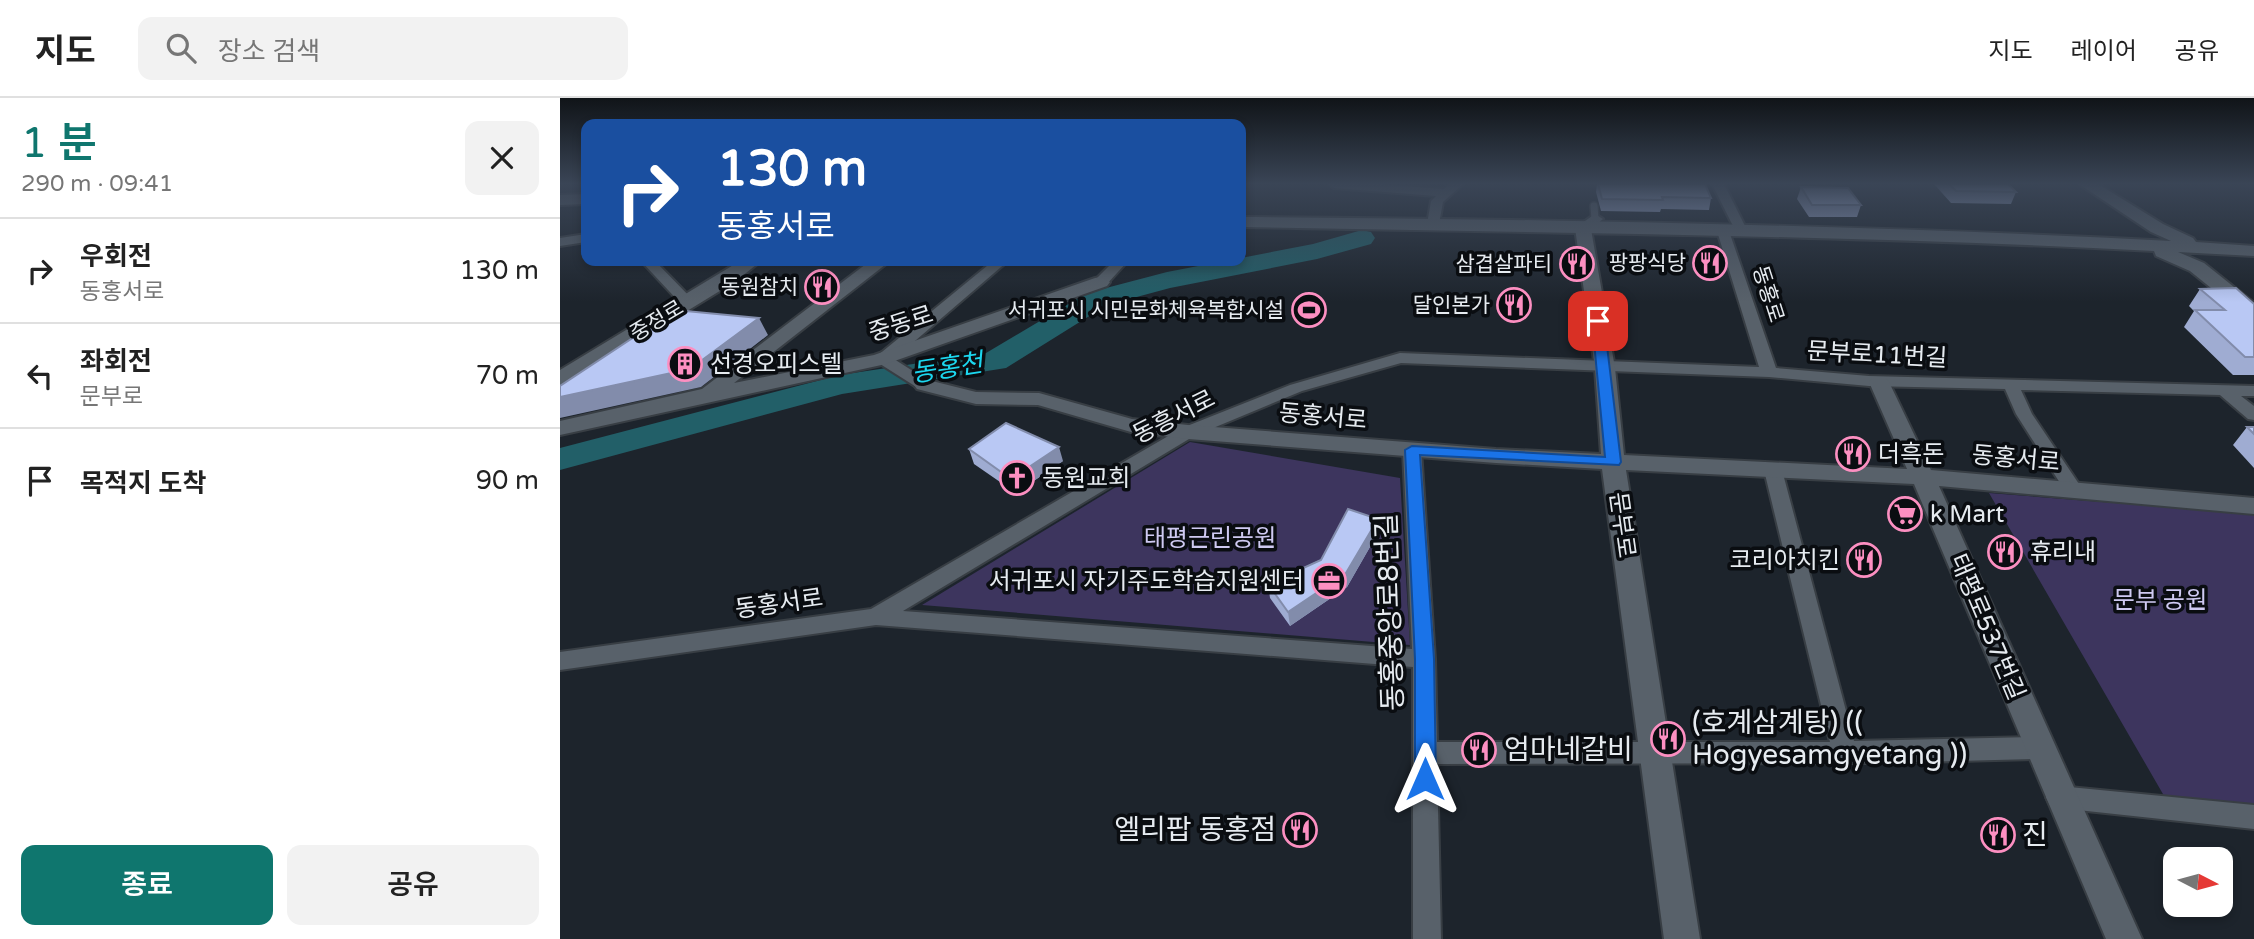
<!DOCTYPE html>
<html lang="ko">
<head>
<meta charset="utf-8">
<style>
	body { margin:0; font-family:"Varela Round","Noto Sans KR",sans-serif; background:#f2f2f2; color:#222; height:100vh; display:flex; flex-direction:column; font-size:26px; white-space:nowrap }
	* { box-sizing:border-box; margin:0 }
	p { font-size:23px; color:#767676 }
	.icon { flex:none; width:38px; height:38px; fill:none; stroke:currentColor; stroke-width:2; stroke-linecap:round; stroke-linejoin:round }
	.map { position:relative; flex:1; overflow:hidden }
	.sheet { display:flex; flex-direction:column; background:#fff; width:560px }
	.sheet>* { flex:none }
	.guide { position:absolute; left:21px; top:21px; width:665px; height:147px; border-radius:14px; box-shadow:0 4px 10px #0003; background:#1a4fa0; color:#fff; overflow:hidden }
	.needle { width:46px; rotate:96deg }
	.tools { position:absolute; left:1603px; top:749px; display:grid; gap:14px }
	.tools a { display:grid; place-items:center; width:70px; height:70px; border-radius:14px; background:#fff; box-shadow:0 4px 10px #0003; font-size:35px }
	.pin { position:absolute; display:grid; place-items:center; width:60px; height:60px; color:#fff; margin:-30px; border-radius:14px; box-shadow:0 4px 10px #0006 }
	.me { position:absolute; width:77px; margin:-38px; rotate:0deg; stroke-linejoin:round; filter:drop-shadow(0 0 5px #0008) }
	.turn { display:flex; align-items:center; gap:24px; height:147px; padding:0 21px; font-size:32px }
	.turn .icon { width:91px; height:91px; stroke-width:2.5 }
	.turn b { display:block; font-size:49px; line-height:60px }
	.round { display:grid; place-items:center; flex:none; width:74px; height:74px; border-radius:14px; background:#f2f2f2 }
	.overview { display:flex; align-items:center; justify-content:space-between; height:119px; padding:0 21px }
	h1 { font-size:42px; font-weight:600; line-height:52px; color:#0f766e }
	.cta { display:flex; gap:14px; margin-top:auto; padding:14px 21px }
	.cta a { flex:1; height:80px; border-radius:14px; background:#0f766e; color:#fff; font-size:28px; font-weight:600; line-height:80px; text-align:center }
	.cta a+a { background:#f2f2f2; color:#222 }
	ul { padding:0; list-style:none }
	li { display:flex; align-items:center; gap:21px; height:105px; padding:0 21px; border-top:2px solid #e0e0e0 }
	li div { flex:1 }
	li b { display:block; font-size:26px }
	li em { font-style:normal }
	header { display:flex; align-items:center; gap:42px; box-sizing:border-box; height:98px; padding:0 35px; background:#fff; border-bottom:2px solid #e0e0e0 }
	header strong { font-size:33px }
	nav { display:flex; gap:38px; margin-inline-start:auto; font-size:24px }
	.search { width:490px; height:63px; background:#f2f2f2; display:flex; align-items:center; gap:18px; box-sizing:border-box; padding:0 24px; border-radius:14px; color:#767676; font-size:26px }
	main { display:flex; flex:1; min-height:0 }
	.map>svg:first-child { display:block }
</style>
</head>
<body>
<header>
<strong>지도</strong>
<div class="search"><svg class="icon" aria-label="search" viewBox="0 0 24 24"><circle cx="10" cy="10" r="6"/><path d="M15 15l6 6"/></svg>장소 검색</div>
<nav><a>지도</a><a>레이어</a><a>공유</a></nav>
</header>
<main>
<section class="sheet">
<div class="overview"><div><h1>1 분</h1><p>290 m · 09:41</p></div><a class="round"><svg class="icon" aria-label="close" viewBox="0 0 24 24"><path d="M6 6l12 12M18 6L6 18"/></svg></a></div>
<ul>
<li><svg class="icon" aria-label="right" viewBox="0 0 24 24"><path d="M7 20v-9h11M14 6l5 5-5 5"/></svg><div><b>우회전</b><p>동홍서로</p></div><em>130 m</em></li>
<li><svg class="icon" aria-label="left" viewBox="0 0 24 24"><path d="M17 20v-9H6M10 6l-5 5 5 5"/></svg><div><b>좌회전</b><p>문부로</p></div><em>70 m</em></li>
<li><svg class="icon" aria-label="arrive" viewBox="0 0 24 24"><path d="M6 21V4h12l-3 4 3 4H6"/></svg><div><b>목적지 도착</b></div><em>90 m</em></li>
</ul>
<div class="cta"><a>종료</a><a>공유</a></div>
</section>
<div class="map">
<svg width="1694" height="841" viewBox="0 0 1694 841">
	<rect width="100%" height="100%" fill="#1d242c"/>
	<path fill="#3d355e" d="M630,344L840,380L850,547L362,507Z
		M1429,395L1694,416V710L1607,703Z"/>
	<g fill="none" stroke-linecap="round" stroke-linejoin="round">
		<path fill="#225f68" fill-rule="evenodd" d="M802,132L811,134L815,140L811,146L757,161L610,190L547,207L446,270L282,296L0,372V350L280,277L426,255L527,195L607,174L664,163H681V160L753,146Z"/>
		<g stroke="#383e44" stroke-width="10">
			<path id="service" d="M1034,108L1035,121"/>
		</g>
		<g stroke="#383e44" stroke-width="4">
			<path id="minor" d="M768,86H816L884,91L890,86H903L883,104L879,126L873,130L867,126L871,103L876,98L774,90Z
				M1152,86H1164L1187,132L1186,135H1176L1175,132Z
				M1163,129L1169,133L1216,270L1309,278L1694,288V298H1681L1694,308V322L1688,321L1660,297L1461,292L1472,316L1523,392L1521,396H1507L1456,316L1445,291L1309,288L1209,279L841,265L742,293L634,338L343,513L852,551L843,352L852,346L861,352L875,561L877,644H1270L1204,372L1213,366L1222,372L1294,643L1478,639L1487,643L1490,650L1487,657L1478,661L1320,665L877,666L881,841H853V569L316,527L0,572V554L311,511L622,330L730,287L840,255L1199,269L1157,133Z
				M26,136V144L0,148V140Z
				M81,163H95L132,201L134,204L132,207H122Z
				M433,163H448L334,261L370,284L372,287L370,290H358L317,264L315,261L317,258Z
				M554,163H568L546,187H536V181Z
				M1499,688L1694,707V731L1499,710L1490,707L1486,699L1490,691Z"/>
		</g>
		<g stroke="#383e44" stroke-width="4">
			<path id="tertiary" d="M1035,116L1043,121L1031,131L1055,270L1064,357L1347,371L1309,284L1312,280H1326L1329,284L1371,372L1694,400V416L1379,388L1582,841H1546L1354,386L1066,372L1140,841H1104L1042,371L936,365L628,341L571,334L478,307L416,306L357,291L354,287L357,283L364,281L416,294L479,295L572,321L628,327L936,351L1041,356L1035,270L1015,130Z
				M310,163H330L174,285L314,257L535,180L541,179L550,184L547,188L326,266L0,337V323L142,291Z"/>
		</g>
		<g stroke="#383e44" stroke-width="4">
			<path id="secondary" d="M1519,86H1538L1603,126L1633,140L1636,144L1694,148V158L1618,154L1644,165L1694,205V221L1687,219L1630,173L1596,158L1594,153C1290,137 985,135 681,129V119C991,121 1301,127 1611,143L1591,134Z
				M26,96V106L0,107V97Z
				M180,163H201L176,183L8,286L0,288V272Z"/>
		</g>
		<use href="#service" stroke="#58616a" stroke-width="7"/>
		<use href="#minor" fill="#58616a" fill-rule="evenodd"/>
		<use href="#tertiary" fill="#58616a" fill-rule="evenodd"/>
		<use href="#secondary" fill="#58616a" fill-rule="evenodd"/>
	</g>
	<path fill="#9facd2" d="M1037,86H1145L1151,100L1149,112L1101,111L1100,114L1041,113L1036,94Z
		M1374,86H1448L1456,94L1451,106L1391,105Z
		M1241,89L1301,107L1297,119H1249L1237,101Z
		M1640,191L1694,206V277H1673L1624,229L1634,213L1629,208Z
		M1687,329H1694V370L1673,347Z
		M409,351L503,363L456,395L414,366Z
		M818,435L787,489L730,528L710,500L708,486Z"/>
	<path fill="#828cab" d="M199,220L208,237L141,289L0,320V299Z
		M499,349L503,363L456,395L451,381Z
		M818,421V435L787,489L730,528L728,514Z"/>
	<path fill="#b9c8f4" stroke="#828cab" stroke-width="2" d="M1038,86H1145L1151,100L1102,99L1103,102L1042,101Z
		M1389,86H1448L1456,94L1396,93Z
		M1241,89L1288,90L1301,107H1252Z
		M1676,190L1694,206V259H1685L1635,212H1665L1640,191Z
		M115,212L199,220L130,271L0,299V288Z
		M446,325L499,349L451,381L409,351Z
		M1687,329H1694V336Z
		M788,411L818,421L786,475L728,514L708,486L761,462Z"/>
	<linearGradient id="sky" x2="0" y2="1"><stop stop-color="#101418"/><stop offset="0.42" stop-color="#3a4556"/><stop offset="1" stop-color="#3a4556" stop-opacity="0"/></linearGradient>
	<rect width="1694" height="204" fill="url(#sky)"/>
	<path fill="#1a73e8" stroke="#114b97" stroke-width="2" d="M1038,219L1044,223L1061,364L1059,367L860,357L874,561L876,681L873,688L865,691L858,688L855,681V561L845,352L852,348L1045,359L1032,223Z"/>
	<defs>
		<g id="restaurant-ring" transform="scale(1.75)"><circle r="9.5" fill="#0a0d11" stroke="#fc8fc1" stroke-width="1.5"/><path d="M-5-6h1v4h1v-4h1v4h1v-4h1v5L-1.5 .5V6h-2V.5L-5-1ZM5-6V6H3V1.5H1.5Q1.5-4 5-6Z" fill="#fc8fc1"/></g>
		<g id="stadium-ring" transform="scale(1.75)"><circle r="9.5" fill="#0a0d11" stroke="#fc8fc1" stroke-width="1.5"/><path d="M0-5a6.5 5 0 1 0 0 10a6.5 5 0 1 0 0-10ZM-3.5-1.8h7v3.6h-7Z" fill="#fc8fc1"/></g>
		<g id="building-ring" transform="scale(1.75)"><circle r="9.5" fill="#0a0d11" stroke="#fc8fc1" stroke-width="1.5"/><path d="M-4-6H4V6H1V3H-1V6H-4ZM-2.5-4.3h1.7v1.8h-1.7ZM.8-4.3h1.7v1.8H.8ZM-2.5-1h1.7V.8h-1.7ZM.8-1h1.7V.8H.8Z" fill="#fc8fc1"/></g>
		<g id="church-ring" transform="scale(1.75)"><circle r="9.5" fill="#0a0d11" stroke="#fc8fc1" stroke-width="1.5"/><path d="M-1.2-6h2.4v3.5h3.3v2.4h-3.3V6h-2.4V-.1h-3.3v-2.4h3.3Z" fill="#fc8fc1"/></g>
		<g id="supermarket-ring" transform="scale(1.75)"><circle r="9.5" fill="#0a0d11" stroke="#fc8fc1" stroke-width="1.5"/><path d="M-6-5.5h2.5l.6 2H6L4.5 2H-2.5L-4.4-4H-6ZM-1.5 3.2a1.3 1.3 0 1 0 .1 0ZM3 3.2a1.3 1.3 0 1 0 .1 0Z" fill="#fc8fc1"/></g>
		<g id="office-ring" transform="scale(1.75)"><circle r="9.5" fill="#0a0d11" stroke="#fc8fc1" stroke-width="1.5"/><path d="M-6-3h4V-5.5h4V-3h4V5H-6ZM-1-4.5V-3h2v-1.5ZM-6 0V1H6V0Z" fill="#fc8fc1"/></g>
	</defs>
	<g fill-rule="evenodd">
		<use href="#restaurant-ring" x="1150" y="165"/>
		<use href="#restaurant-ring" x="1017" y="166"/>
		<use href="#restaurant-ring" x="262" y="189"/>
		<use href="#restaurant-ring" x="954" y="207"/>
		<use href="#stadium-ring" x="749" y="212"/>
		<use href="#building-ring" x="125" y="266"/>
		<use href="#restaurant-ring" x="1293" y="356"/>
		<use href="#church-ring" x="457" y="380"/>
		<use href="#supermarket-ring" x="1345" y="416"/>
		<use href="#restaurant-ring" x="1445" y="454"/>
		<use href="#restaurant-ring" x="1304" y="462"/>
		<use href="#office-ring" x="769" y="483"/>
		<use href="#restaurant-ring" x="1108" y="641"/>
		<use href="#restaurant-ring" x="919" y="652"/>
		<use href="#restaurant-ring" x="740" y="732"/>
		<use href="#restaurant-ring" x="1438" y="737"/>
	</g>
	<g text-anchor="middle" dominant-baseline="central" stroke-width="7" stroke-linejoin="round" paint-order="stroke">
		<g font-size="21" fill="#e6ebf0" stroke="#0a0d11" text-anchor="end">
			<text x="1126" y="165">팡팡식당</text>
			<text x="992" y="166">삼겹살파티</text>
			<text x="238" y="189">동원참치</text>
			<text x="930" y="207">달인본가</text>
			<text x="724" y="212">서귀포시 시민문화체육복합시설</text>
		</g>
		<g font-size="21" fill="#e6ebf0" stroke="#0a0d11">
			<text transform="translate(1208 196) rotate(72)">동홍로</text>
			<text transform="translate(97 223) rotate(-31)">중정로</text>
		</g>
		<g font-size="24" fill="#e6ebf0" stroke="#0a0d11">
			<text transform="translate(341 226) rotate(-18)">중동로</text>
			<text transform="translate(1317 257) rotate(3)">문부로11번길</text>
			<text transform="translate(614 319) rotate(-27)">동흥서로</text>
			<text transform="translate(763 319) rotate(5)">동홍서로</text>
			<text transform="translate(1456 361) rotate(5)">동홍서로</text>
			<text transform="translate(1062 427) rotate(82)">문부로</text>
			<text transform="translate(219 506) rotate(-8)">동홍서로</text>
			<text transform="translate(1427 529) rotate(67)">태평로537번길</text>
		</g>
		<g font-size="24" fill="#e6ebf0" stroke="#0a0d11" text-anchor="start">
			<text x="150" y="266">선경오피스텔</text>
			<text x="1318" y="356">더흑돈</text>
			<text x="482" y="380">동원교회</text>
			<text x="1370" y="416">k Mart</text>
			<text x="1470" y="454">휴리내</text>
			<text x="1280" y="462" text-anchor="end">코리아치킨</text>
			<text x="744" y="483" text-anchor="end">서귀포시 자기주도학습지원센터</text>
		</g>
		<g font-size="24" fill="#cfcaf2" stroke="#0a0d11">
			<text x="650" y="440">태평근린공원</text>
			<text x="1600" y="502">문부 공원</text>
		</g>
		<g font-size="26" font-style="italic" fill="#1cd7ef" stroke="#0a0d11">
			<text transform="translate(387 270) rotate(-9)">동홍천</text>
		</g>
		<g font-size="28" fill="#e6ebf0" stroke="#0a0d11">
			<text transform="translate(830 514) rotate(-92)">동홍중앙로8번길</text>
		</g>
		<g font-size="28" fill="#e6ebf0" stroke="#0a0d11" text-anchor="start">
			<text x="1132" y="625">(호계삼계탕) ((<tspan x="1132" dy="32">Hogyesamgyetang ))</tspan></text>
			<text x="944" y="652">엄마네갈비</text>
			<text x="716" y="732" text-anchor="end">엘리팝 동홍점</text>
			<text x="1462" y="737">진</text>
		</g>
	</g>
</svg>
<div class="tools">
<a><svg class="needle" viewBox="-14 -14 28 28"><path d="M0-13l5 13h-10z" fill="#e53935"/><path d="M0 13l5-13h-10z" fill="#767676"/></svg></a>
</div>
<div class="pin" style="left:1038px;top:223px;background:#d93025"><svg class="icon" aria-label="arrive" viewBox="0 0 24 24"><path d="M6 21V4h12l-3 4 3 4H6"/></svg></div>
<svg class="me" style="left:865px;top:681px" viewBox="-20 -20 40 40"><path d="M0-17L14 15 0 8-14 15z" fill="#1a73e8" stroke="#fff" stroke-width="4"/></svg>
<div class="guide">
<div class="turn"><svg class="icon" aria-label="right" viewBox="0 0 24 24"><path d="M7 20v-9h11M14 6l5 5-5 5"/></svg><div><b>130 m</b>동홍서로</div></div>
</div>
</div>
</main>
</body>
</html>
